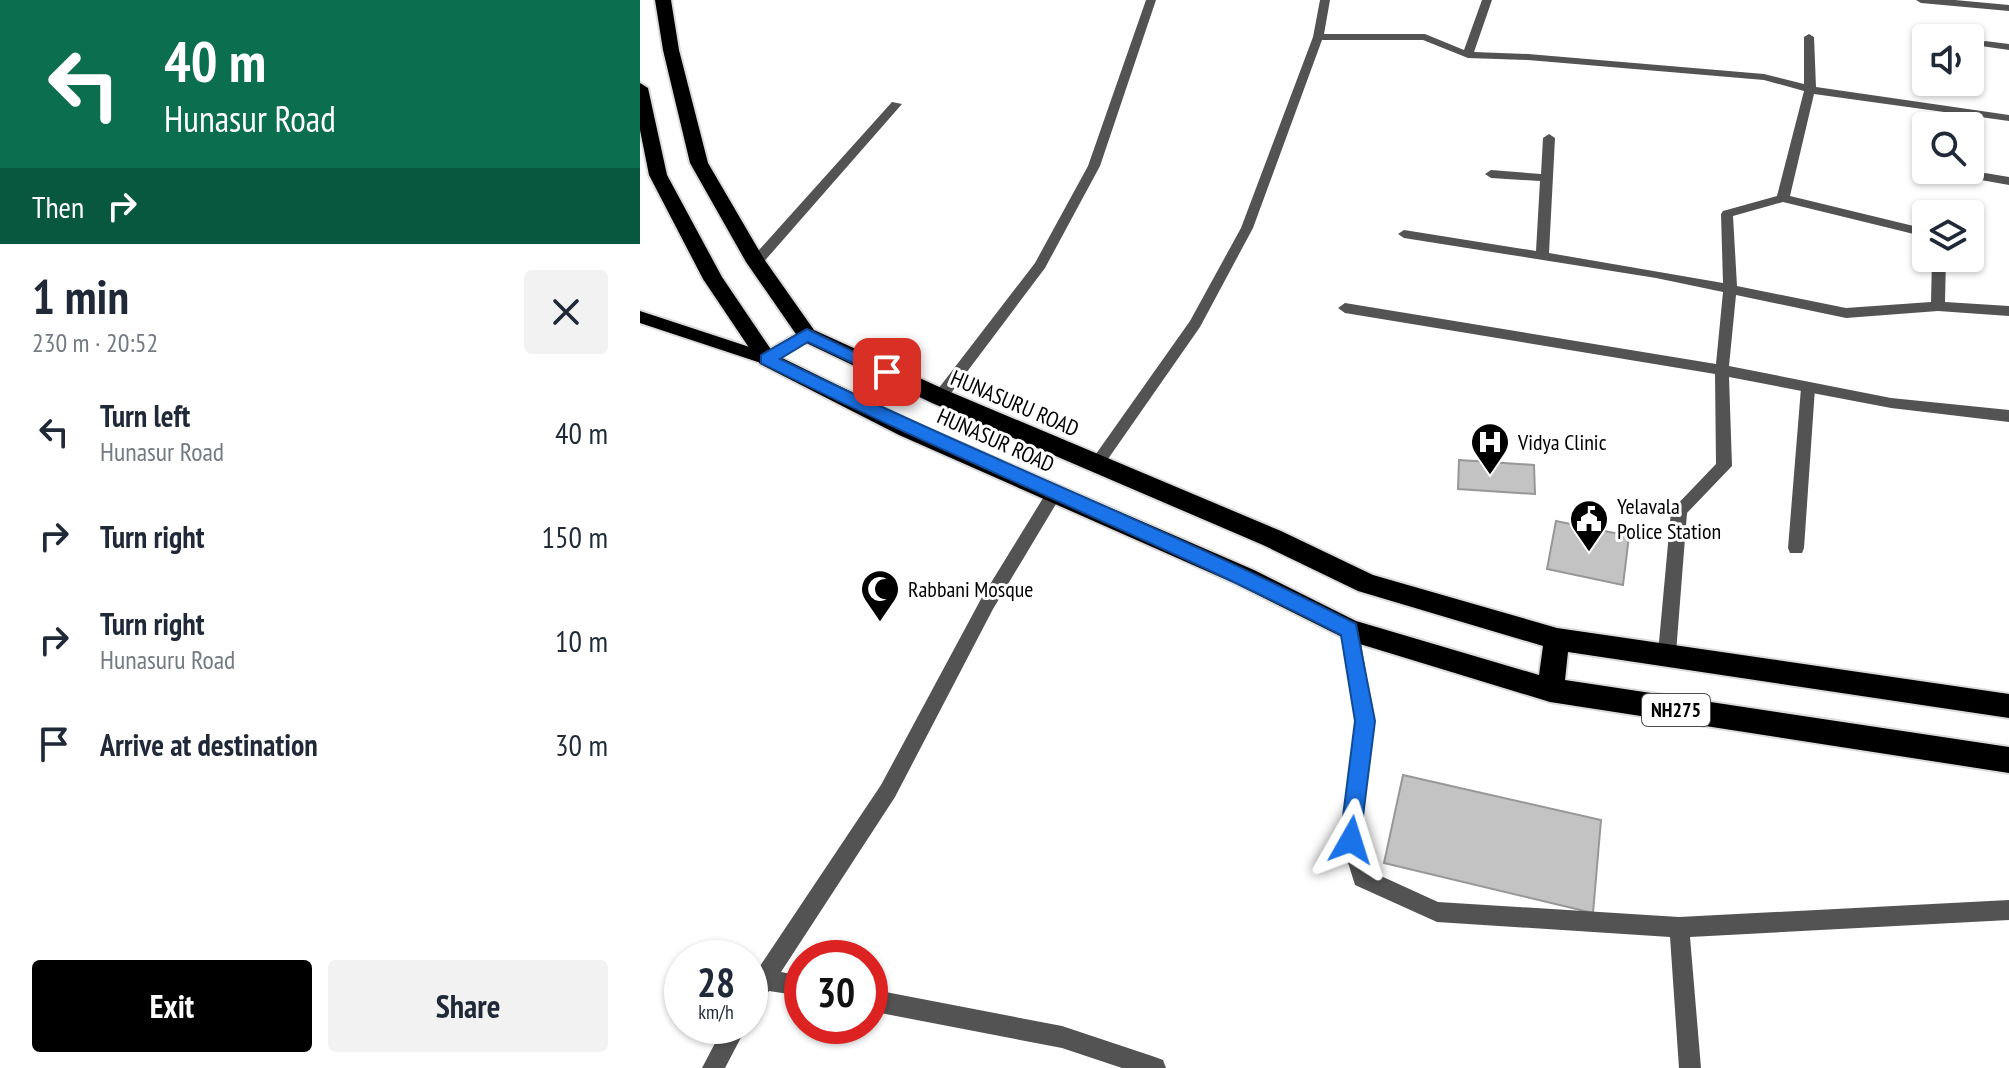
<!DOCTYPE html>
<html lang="en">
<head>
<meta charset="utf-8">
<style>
	body { margin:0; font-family:"PT Sans Narrow",sans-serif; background:#f2f2f3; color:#1f2937; height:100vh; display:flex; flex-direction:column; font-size:30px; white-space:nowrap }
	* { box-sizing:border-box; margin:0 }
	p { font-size:26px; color:#747a83 }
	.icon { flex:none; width:44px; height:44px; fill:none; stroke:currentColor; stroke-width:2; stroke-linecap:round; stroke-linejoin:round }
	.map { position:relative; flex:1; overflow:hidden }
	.panel { display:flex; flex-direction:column; background:#fff; width:640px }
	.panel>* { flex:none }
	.guide { background:#0b6e4f; color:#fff; overflow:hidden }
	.tools { position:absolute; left:1272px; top:24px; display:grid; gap:16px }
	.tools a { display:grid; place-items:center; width:72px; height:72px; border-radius:8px; background:#fff; box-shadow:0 2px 6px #0004; font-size:40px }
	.speed { position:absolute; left:24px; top:940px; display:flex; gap:16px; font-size:40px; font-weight:700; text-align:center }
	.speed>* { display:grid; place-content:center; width:104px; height:104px; border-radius:50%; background:#fff; box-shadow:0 2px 6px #0004; line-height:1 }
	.speed small { font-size:20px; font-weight:400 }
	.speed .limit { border:12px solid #d22; background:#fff; color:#111 }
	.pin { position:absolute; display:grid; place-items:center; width:68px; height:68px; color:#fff; margin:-34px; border-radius:16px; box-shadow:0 4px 12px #0006 }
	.me { position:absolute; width:88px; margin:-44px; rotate:6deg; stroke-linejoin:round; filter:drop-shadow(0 0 6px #0008) }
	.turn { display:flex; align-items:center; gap:28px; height:168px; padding:0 32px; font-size:36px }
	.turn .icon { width:104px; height:104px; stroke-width:2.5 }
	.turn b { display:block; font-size:56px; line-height:68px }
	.then { display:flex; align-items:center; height:76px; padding:0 32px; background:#0003; gap:16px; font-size:30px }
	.round { display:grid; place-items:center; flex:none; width:84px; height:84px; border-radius:8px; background:#f2f2f3 }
	.headline { display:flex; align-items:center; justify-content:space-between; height:136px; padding:0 32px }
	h1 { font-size:48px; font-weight:700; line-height:60px }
	.cta { display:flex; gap:16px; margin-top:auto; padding:16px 32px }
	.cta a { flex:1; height:92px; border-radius:8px; background:#000; color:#fff; font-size:32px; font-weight:700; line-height:92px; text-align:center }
	.cta a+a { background:#f2f2f3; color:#1f2937 }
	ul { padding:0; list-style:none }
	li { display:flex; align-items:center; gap:24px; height:104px; padding:0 32px }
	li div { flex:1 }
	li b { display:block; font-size:30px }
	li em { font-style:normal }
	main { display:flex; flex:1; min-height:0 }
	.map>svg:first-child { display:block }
</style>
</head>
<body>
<main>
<section class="panel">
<div class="guide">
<div class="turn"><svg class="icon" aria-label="left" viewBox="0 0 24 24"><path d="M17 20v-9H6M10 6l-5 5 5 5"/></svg><div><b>40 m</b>Hunasur Road</div></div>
<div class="then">Then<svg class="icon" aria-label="right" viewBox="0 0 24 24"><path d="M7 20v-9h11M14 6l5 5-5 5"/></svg></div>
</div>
<div class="headline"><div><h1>1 min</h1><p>230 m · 20:52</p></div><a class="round"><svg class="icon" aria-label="close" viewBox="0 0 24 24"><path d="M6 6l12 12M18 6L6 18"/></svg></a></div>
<ul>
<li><svg class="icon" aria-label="left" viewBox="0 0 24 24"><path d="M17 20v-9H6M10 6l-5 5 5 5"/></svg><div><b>Turn left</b><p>Hunasur Road</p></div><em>40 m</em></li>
<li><svg class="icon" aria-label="right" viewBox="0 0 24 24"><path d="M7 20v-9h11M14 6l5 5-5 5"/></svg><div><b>Turn right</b></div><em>150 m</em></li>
<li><svg class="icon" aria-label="right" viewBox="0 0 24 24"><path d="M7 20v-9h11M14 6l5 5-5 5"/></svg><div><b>Turn right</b><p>Hunasuru Road</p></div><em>10 m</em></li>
<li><svg class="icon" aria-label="arrive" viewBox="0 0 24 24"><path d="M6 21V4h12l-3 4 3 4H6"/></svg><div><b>Arrive at destination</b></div><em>30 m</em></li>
</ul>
<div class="cta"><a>Exit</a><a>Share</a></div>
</section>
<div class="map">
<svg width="1369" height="1068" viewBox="0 0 1369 1068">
	<rect width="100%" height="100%" fill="#fff"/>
	<path fill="#c3c3c3" stroke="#979797" stroke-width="2" d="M819,460L894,465L895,494L818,489Z
		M916,521L989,536L983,585L907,569Z
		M763,775L961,820L953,913L744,863Z"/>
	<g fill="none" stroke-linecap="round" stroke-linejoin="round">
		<g stroke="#dbdbdb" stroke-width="4">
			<path id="primary" d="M0,311L125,352L161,331L167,329L176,335L127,365L0,323Z"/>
		</g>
		<g stroke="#dbdbdb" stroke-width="4">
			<path id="highway" d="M15,0H31L39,50L68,163L124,259L174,330L308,391L641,531L733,575L917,628L1369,694V718L928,652L925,680L1369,747V773L910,702L710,641L596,584L259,435L120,364L63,279L9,175L0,130V83L8,88L27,175L82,277L134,354L275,423L614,570L716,621L899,675L903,646L718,591L623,545L292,403L160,340L106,262L50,163L23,50Z"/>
		</g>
		<path fill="#535353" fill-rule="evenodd" d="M252,102L262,104L121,265H111V259Z
			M1168,383L1175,388L1164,548L1162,553H1150L1148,548L1161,388Z"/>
		<path fill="#535353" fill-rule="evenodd" d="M506,0H516L460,166L405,268L305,401H295L293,397L295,393L395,263L448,166Z
			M680,0H690L684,34H785L824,50L842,0H852L834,52L888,54L1124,74L1164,84V37L1169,34L1174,37L1176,87L1369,115V121L1174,94L1150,196L1286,229V237L1143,202L1093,216L1097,286L1206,308L1291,302L1292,258H1306L1305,302L1369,306V316L1298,311L1206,318L1096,295L1089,366L1251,398L1369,410V422L1251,408L1089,377L1092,466L1047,513L1036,653L1033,658L1027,661L1021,658L1018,653L1031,511L1076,464L1075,374L705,313L698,308L705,303L1076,364L1083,292L1016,278L764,238L758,234L764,230L896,251L900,181L851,178L845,174L851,170L901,174L903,138L909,134L915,138L909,253L1083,283L1081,214L1083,211L1137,196L1164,91L1124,80L888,60L828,58L783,40H682L613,228L560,327L461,469H451L448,465L451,461L550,321L601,228L673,37Z
			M1276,0H1315L1369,5V11L1281,3Z
			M1345,41L1369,44V50L1341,46L1340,44Z
			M1345,173L1369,177V185L1341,180V174Z
			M414,488L420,490L422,494L353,609L255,797L141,972L162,976V996L129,991L117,1008L110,1012V982L116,972L241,785L341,599L408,490Z
			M710,623L716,625L719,630L734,721L721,840L730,871L798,902L1039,917L1369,900V920L1050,937L1061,1068H1039L1030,937L797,922L715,885L701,840L716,721L701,630L704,625Z
			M230,989L422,1026L515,1057L523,1060L526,1068H482L422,1048L230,1011Z
			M84,1026H107L85,1068H62Z"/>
		<use href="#primary" fill="#000" fill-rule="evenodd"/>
		<use href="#highway" fill="#000" fill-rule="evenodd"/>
	</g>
	<path fill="#1a73e8" stroke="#114b97" stroke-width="2" d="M167,329L255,372L247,378L241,376L168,342L140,359C330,452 528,528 716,624L735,721L719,848L711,851L704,848L700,840L715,721L701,635C511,537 312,459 121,363V355Z"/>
	<defs>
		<g id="hospital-pin" transform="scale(2)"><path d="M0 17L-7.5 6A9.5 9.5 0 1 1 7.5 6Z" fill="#000" stroke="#fff"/><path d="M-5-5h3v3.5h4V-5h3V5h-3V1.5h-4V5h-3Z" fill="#fff"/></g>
		<g id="civic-pin" transform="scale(2)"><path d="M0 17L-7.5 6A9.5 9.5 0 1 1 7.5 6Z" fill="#000" stroke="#fff"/><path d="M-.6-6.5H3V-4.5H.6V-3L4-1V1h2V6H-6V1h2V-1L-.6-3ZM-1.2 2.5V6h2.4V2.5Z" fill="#fff"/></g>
		<g id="mosque-pin" transform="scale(2)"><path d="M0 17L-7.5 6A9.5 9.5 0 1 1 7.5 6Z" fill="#000" stroke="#fff"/><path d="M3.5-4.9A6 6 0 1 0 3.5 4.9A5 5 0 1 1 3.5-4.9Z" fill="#fff"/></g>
	</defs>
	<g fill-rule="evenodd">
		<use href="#hospital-pin" x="850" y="442"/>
		<use href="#civic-pin" x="949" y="519"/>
		<use href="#mosque-pin" x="240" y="589"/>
	</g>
	<g text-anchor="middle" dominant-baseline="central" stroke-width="6" stroke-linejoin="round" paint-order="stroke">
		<rect fill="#fff" stroke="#4c4c4c" stroke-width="2" x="1002" y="694" width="68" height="32" rx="6"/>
		<g font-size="20" font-weight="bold" fill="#000">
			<text x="1036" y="710">NH275</text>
		</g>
		<g font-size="22" fill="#000" stroke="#fff">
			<text transform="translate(375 403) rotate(23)">HUNASURU ROAD</text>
			<text transform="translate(356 440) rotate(24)">HUNASUR ROAD</text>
		</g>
		<g font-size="22" fill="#000" stroke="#fff" text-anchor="start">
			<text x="878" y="442">Vidya Clinic</text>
			<text x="977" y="506">Yelavala<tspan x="977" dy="25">Police Station</tspan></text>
			<text x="268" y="589">Rabbani Mosque</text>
		</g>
	</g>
</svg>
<div class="tools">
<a><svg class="icon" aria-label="sound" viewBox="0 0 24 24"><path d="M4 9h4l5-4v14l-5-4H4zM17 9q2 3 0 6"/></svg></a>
<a><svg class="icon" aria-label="search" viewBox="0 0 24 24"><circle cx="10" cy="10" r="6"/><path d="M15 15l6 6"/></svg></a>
<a><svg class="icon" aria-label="layers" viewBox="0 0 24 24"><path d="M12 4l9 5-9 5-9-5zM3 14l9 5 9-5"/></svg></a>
</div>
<div class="speed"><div>28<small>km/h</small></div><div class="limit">30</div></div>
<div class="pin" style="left:247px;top:372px;background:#d93025"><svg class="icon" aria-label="arrive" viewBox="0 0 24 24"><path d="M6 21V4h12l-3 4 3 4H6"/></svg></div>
<svg class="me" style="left:711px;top:840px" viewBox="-20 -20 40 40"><path d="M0-17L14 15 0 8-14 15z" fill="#1a73e8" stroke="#fff" stroke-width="4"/></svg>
</div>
</main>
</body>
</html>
